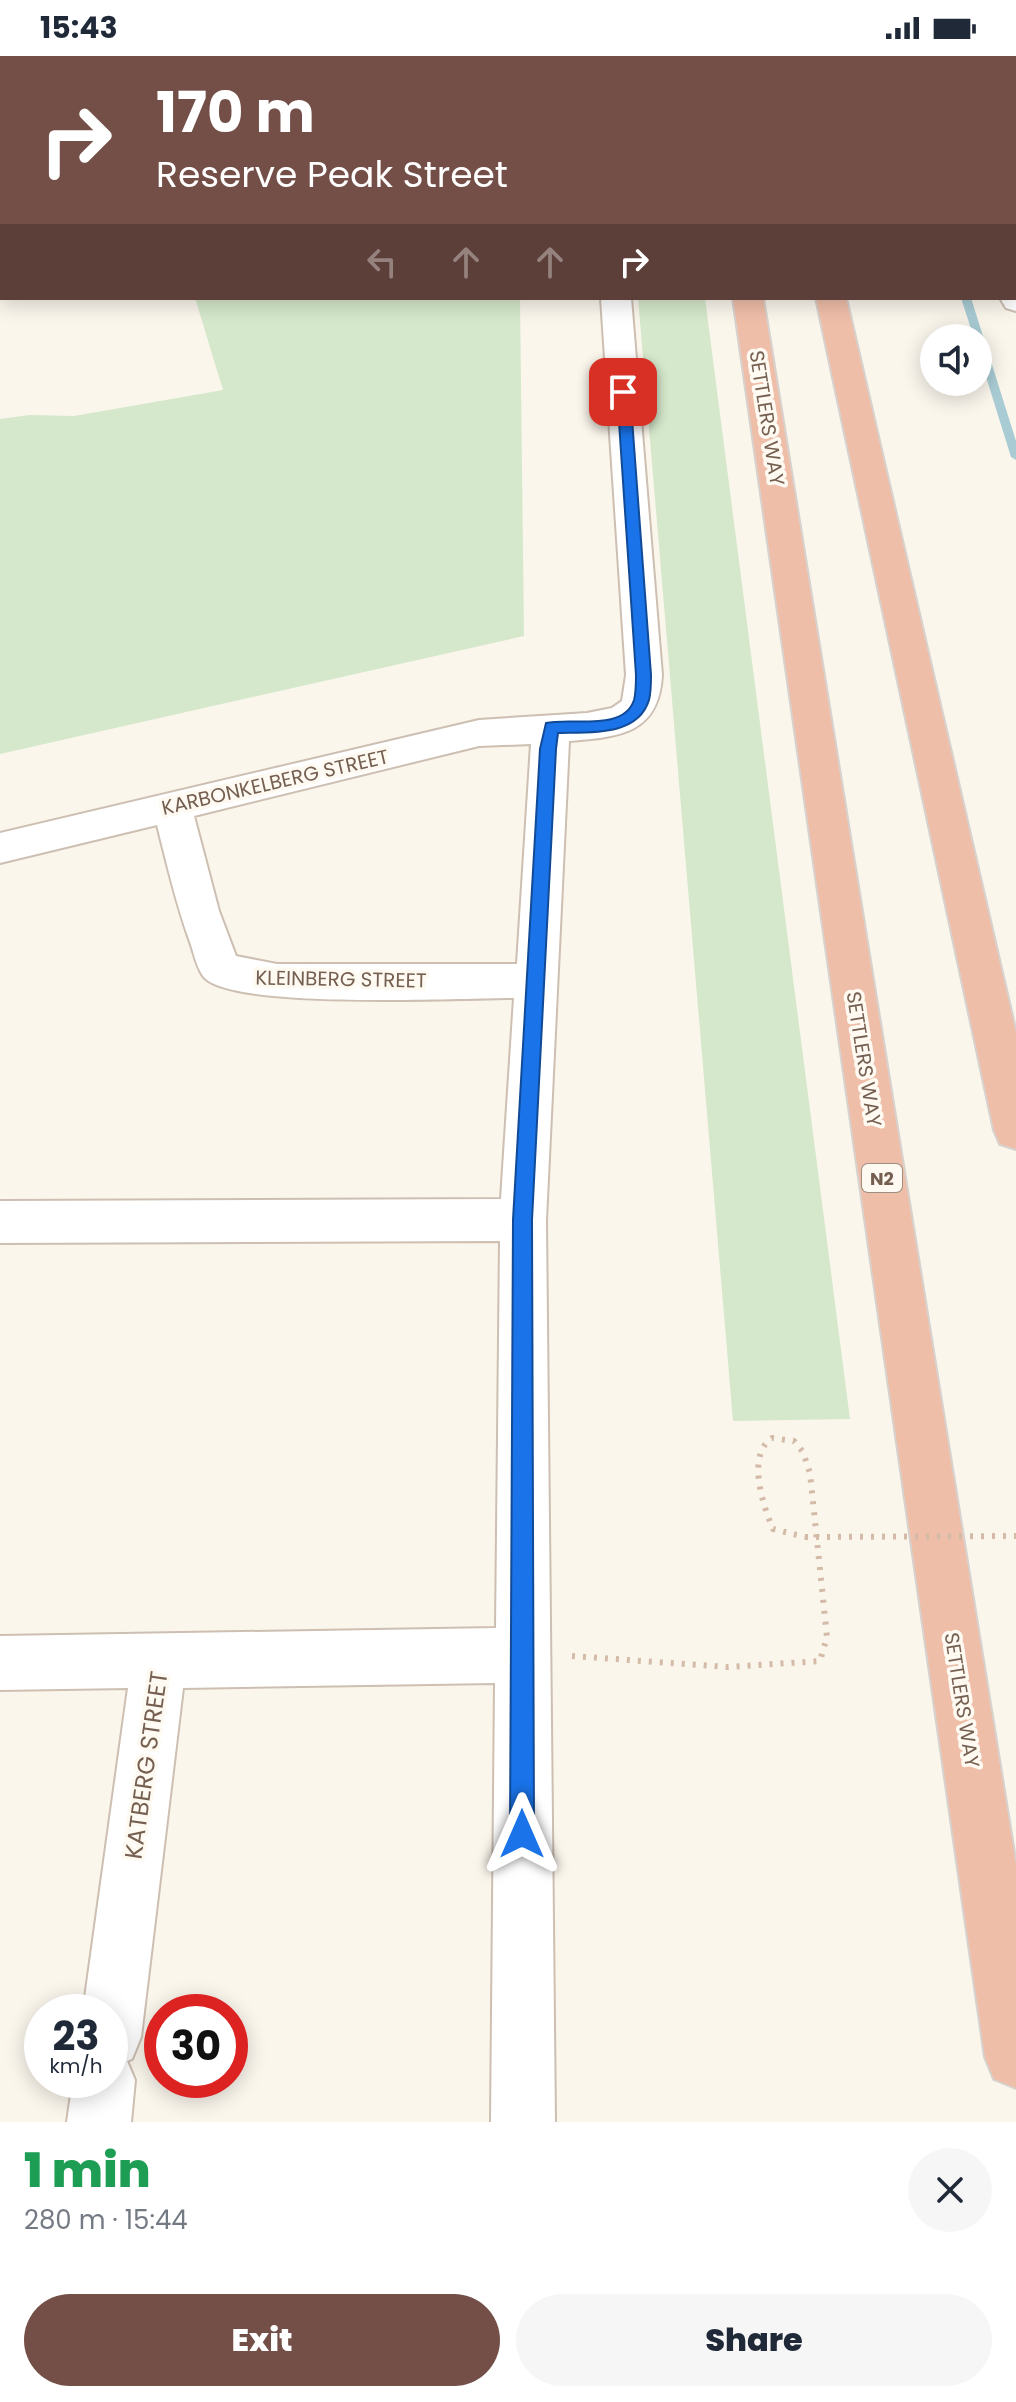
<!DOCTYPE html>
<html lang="en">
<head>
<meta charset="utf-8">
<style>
	body { margin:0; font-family:Poppins,sans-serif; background:#f6f6f7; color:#1f2937; height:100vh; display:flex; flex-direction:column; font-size:30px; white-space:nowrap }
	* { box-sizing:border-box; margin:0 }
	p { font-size:26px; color:#747a83 }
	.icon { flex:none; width:44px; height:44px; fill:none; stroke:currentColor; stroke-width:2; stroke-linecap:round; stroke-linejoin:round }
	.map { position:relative; height:2066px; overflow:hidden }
	.drawer { display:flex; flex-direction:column; background:#fff; flex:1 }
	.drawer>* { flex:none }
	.hud { position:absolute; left:0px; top:0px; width:1016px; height:244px; box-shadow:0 4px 20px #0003; background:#734f48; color:#fff; overflow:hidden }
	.fabs { position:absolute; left:920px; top:268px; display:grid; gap:16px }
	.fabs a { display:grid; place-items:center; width:72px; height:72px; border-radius:50%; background:#fff; box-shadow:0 4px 20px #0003; font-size:40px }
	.speed { position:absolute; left:24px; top:1938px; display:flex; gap:16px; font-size:40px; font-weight:700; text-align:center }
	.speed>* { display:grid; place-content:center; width:104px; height:104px; border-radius:50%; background:#fff; box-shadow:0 4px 20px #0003; line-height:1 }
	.speed small { font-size:20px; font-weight:400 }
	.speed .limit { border:12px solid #d22; background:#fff; color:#111 }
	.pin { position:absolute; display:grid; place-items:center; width:68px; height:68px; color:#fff; margin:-34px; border-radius:16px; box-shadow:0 4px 12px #0006 }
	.me { position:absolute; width:88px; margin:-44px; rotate:0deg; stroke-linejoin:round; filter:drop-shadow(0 0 6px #0008) }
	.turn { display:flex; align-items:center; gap:28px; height:168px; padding:0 24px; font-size:36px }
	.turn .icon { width:104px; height:104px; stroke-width:2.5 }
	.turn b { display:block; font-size:56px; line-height:68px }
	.lanes { display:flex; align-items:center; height:76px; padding:0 24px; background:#0003; justify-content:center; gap:40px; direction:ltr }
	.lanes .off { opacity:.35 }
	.round { display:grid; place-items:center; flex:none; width:84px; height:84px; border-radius:42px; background:#f6f6f7 }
	.head { display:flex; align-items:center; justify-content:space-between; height:136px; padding:0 24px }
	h1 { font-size:48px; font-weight:800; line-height:60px; color:#1e9e55 }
	.button { display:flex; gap:16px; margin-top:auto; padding:16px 24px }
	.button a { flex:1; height:92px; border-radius:48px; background:#734f48; color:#fff; font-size:32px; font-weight:800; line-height:92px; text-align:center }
	.button a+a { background:#f6f6f7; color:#1f2937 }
	.status { display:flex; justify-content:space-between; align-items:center; height:56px; padding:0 40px; background:#fff; direction:ltr }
	.status svg { height:22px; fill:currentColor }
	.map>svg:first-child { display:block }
</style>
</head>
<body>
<div class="status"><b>15:43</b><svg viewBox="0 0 49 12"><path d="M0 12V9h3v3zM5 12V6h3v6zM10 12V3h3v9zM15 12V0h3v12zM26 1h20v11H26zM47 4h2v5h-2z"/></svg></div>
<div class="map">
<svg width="1016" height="2066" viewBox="0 0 1016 2066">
	<rect width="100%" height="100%" fill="#fbf6ec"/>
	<path fill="#d5e8cb" d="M195,242H520L524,580L0,698V363L30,359L74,360L223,334Z
		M638,242H705L850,1363L733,1365Z"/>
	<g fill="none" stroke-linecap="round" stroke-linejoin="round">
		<path fill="#a9ccd4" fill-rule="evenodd" d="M891,0H899V2H891Z
			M961,242H971L1016,385V404L1011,401L978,295V282H974Z"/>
		<g stroke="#cdbfb2" stroke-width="4">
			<path id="minor" d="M922,0H946L947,2H923Z
				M1014,6H1016V20H1014Z
				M0,52H2V68H0Z
				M1014,141H1016V157H1014Z
				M0,218H2V236H0Z
				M1014,231L1016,232V255L1006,252L1000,242H1014Z
				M601,242H631L662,619C659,678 619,681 569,685L546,1164L555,2066H491L495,1627L183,1632L141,1981L132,2003L127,2005L135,2024L131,2066H67L73,2024H110V1956H83L128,1632L0,1634V1580L496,1572L500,1185L0,1187V1145L501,1143L514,942C464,942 227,954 203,920C196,910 194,897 190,886C176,848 167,808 157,769L0,807V777L479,664L587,657L612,652L622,645L626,619ZM531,688L517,908H277L236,900L219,855L194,760L479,690Z"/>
		</g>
		<g stroke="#d8d2ce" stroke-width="4">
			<path id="highway" d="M700,0H724V2H700Z
				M768,0H792L793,2H769Z
				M800,0H824L825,2H801Z
				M733,242H763L1016,1809V2032L994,2023L985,2001Z
				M816,242H846L1016,977V1093L1000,1088L994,1074Z"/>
		</g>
		<path stroke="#d3bba8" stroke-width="6" stroke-dasharray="3 8" stroke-linecap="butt" d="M572,1600L727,1611L820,1605L827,1581L810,1417L803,1396L794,1385L772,1382C746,1399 763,1450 773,1473L805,1481"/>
		<use href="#minor" fill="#fff" fill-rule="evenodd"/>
		<use href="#highway" fill="#efbea9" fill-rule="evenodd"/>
		<path stroke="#d3bba8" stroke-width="6" stroke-dasharray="3 8" stroke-linecap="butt" d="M805,1481L1016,1480"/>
	</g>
	<path fill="#1a73e8" stroke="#114b97" stroke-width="2" d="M623,332L630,336L651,619C651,627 651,637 649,644C638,681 588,676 558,677L556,693L532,1164L534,1778L530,1787L522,1790L513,1787L510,1778L513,1164L540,693L546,667C570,661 624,676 634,644C636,637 636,626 636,619L617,336Z"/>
	<g text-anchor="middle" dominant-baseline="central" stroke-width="7" stroke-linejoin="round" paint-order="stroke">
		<rect fill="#fefaf2" stroke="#9e8e81" stroke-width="2" x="862" y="1108" width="40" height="28" rx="6"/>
		<g font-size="18" font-weight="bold" fill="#755f50">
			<text x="882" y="1122">N2</text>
		</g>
		<g font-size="20" fill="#755f50" stroke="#fefaf2">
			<text transform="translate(767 362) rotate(81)">SETTLERS WAY</text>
			<text transform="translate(275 726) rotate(-13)">KARBONKELBERG STREET</text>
			<text transform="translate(341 923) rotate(1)">KLEINBERG STREET</text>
			<text transform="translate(864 1003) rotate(81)">SETTLERS WAY</text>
			<text transform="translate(962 1644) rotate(81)">SETTLERS WAY</text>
		</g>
		<g font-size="24" fill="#755f50" stroke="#fefaf2">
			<text transform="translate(146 1709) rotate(-82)">KATBERG STREET</text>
		</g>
	</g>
</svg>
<div class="fabs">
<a><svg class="icon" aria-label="sound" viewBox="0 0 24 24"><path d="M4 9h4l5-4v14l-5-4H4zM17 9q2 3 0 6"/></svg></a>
</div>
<div class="speed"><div>23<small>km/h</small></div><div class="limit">30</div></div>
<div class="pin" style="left:623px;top:336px;background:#d93025"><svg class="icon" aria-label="arrive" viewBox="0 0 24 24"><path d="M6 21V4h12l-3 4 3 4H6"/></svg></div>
<svg class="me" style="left:522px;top:1778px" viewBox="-20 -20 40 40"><path d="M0-17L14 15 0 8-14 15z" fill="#1a73e8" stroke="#fff" stroke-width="4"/></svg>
<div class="hud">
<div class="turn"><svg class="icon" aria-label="right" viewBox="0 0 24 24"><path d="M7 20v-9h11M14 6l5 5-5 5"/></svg><div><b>170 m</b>Reserve Peak Street</div></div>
<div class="lanes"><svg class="icon off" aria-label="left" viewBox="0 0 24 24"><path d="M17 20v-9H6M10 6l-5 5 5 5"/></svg><svg class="icon off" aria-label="ahead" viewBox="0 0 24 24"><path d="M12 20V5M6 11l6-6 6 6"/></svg><svg class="icon off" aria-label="ahead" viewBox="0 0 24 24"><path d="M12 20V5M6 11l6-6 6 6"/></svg><svg class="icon" aria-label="right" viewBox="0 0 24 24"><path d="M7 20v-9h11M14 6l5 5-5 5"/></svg></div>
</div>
</div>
<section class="drawer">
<div class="head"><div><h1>1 min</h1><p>280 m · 15:44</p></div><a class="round"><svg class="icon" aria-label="close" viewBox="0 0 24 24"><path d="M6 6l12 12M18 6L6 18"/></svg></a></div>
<div class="button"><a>Exit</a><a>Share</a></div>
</section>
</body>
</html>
